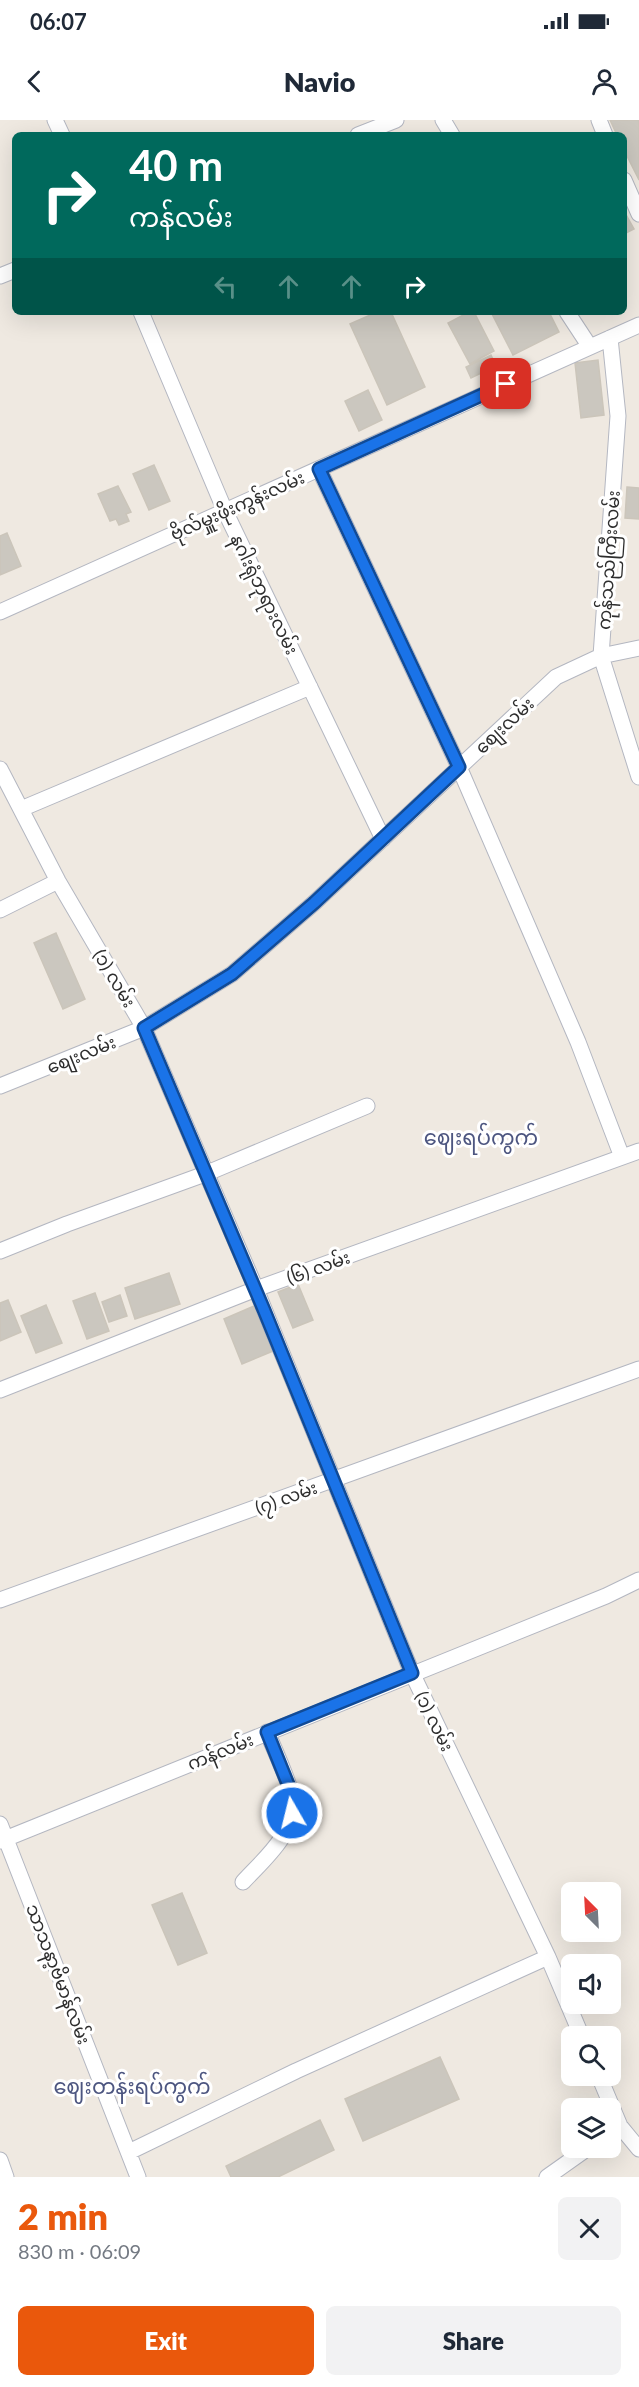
<!DOCTYPE html>
<html lang="en">
<head>
<meta charset="utf-8">
<style>
	body { margin:0; font-family:Lato,"Noto Sans Myanmar",sans-serif; background:#f2f2f3; color:#1f2937; height:100vh; display:flex; flex-direction:column; font-size:22px; white-space:nowrap }
	* { box-sizing:border-box; margin:0 }
	p { font-size:20px; color:#747a83 }
	.icon { flex:none; width:33px; height:33px; fill:none; stroke:currentColor; stroke-width:2; stroke-linecap:round; stroke-linejoin:round }
	.map { position:relative; height:2057px; overflow:hidden }
	.side { display:flex; flex-direction:column; background:#fff; flex:1 }
	.side>* { flex:none }
	.guide { position:absolute; left:12px; top:12px; width:615px; height:183px; border-radius:9px; box-shadow:0 6px 24px #0002; background:#00695c; color:#fff; overflow:hidden }
	.needle { width:39px; rotate:336deg }
	.buttons { position:absolute; left:561px; top:1762px; display:grid; gap:12px }
	.buttons a { display:grid; place-items:center; width:60px; height:60px; border-radius:9px; background:#fff; box-shadow:0 6px 24px #0002; font-size:30px }
	.pin { position:absolute; display:grid; place-items:center; width:51px; height:51px; color:#fff; margin:-26px; border-radius:12px; box-shadow:0 3px 9px #0006 }
	.me { position:absolute; width:66px; margin:-33px; rotate:352deg; stroke-linejoin:round; filter:drop-shadow(0 0 4px #0008) }
	.turn { display:flex; align-items:center; gap:21px; height:126px; padding:0 18px; font-size:27px }
	.turn .icon { width:78px; height:78px; stroke-width:2.5 }
	.turn b { display:block; font-size:42px; line-height:51px }
	.lanes { display:flex; align-items:center; height:57px; padding:0 18px; background:#0003; justify-content:center; gap:30px; direction:ltr }
	.lanes .off { opacity:.35 }
	.round { display:grid; place-items:center; flex:none; width:63px; height:63px; border-radius:9px; background:#f2f2f3 }
	.headline { display:flex; align-items:center; justify-content:space-between; height:102px; padding:0 18px }
	h1 { font-size:36px; font-weight:800; line-height:45px; color:#ea580c }
	.cta { display:flex; gap:12px; margin-top:auto; padding:12px 18px }
	.cta a { flex:1; height:69px; border-radius:9px; background:#ea580c; color:#fff; font-size:24px; font-weight:800; line-height:69px; text-align:center }
	.cta a+a { background:#f2f2f3; color:#1f2937 }
	.status { display:flex; justify-content:space-between; align-items:center; height:42px; padding:0 30px; background:#fff; direction:ltr }
	.status svg { height:16px; fill:currentColor }
	header { display:flex; justify-content:space-between; align-items:center; height:78px; padding:0 18px; background:#fff; font-size:27px; font-weight:800 }
	.map>svg:first-child { display:block }
</style>
</head>
<body>
<div class="status"><b>06:07</b><svg viewBox="0 0 49 12"><path d="M0 12V9h3v3zM5 12V6h3v6zM10 12V3h3v9zM15 12V0h3v12zM26 1h20v11H26zM47 4h2v5h-2z"/></svg></div>
<header><svg class="icon" aria-label="back" viewBox="0 0 24 24"><path d="M15 5l-7 7 7 7"/></svg>Navio<svg class="icon" aria-label="person" viewBox="0 0 24 24"><circle cx="12" cy="8" r="4"/><path d="M4 21q1-7 8-7t8 7"/></svg></header>
<div class="map">
<svg width="639" height="2057" viewBox="0 0 639 2057">
	<rect width="100%" height="100%" fill="#efe9e1"/>
	<path fill="#cbc7bf" stroke="#cbc5ba" stroke-width="1.5" d="M610,0H639V60L624,30V15H617Z
		M624,91L634,109L624,114Z
		M377,192H391L425,267L387,285L350,204Z
		M469,192H474L494,231L470,244L448,203Z
		M491,192H549L559,212L513,235Z
		M491,235L496,246L471,258L466,247Z
		M598,240L604,295L581,298L575,243Z
		M368,270L382,300L359,311L345,281Z
		M154,345L170,381L149,390L133,354Z
		M118,366L131,392L126,394L129,401L119,405L116,399L110,401L98,374Z
		M627,367L639,368V399L625,398Z
		M7,413L21,446L0,455V416Z
		M56,813L85,879L63,889L34,823Z
		M169,1153L180,1184L135,1199L125,1168Z
		M298,1164L313,1200L293,1208L278,1172Z
		M95,1173L109,1211L87,1219L73,1181Z
		M120,1175L127,1196L109,1202L102,1182Z
		M8,1180L21,1212L0,1221V1183Z
		M46,1185L62,1223L36,1233L21,1196Z
		M254,1186L273,1231L242,1244L224,1199Z
		M182,1773L207,1833L178,1845L152,1785Z
		M440,1937L459,1979L363,2021L345,1979Z
		M320,2000L334,2030L278,2057H231L226,2046Z"/>
	<g fill="none" stroke-linecap="round" stroke-linejoin="round">
		<g stroke="#b4b7c1" stroke-width="17">
			<path id="minor" d="M55,0L62,15
				M443,0L452,15
				M599,0L605,15
				M358,15L396,0
				M624,60L639,94
				M0,156L15,150
				M141,192L225,391L383,719
				M567,192L590,227
				M610,218L618,296L601,536L639,657
				M319,349L459,647L578,922L622,1037
				M0,492L639,205
				M0,649L58,761L144,908L256,1169L412,1553L548,1837L296,1951L129,2032
				M21,689L310,567
				M0,790L58,761
				M0,966L144,908L232,854L314,783L556,557L601,536L639,528
				M0,1131L67,1104L205,1054L367,986
				M0,1270L256,1169L639,1031
				M0,1480L639,1249
				M0,1704L138,2057
				M0,1721L606,1476L639,1460
				M243,1762C264,1739 294,1715 293,1681C293,1670 273,1626 267,1612
				M548,1837L582,1917
				M599,1956L620,2006L639,2029
				M0,2040L6,2057
				M547,2057L588,2028"/>
		</g>
		<use href="#minor" stroke="#fff" stroke-width="15"/>
	</g>
	<g fill="none" stroke-linecap="round" stroke-linejoin="round">
		<g stroke="#114b97" stroke-width="15">
			<path id="route" d="M292,1693L294,1679L267,1612L412,1553L264,1190L144,908L232,854L314,783L459,647L319,349L506,264"/>
		</g>
		<use href="#route" stroke="#1a73e8" stroke-width="10"/>
	</g>
	<g text-anchor="middle" dominant-baseline="central" stroke-width="6" stroke-linejoin="round" paint-order="stroke">
		<g font-size="18" fill="#2e2e2e" stroke="#fff">
			<text transform="translate(237 385) rotate(-24)">ဗိုလ်မှူးဖိုးကွန်းလမ်း</text>
			<text transform="translate(608 440) rotate(-86)">ကုန်သည်ကြီးလမ်း</text>
			<text transform="translate(265 474) rotate(64)">နဂါးရုံဘုရားလမ်း</text>
			<text transform="translate(504 605) rotate(-43)">စျေးလမ်း</text>
			<text transform="translate(115 858) rotate(59)">(၁) လမ်း</text>
			<text transform="translate(81 934) rotate(-22)">စျေးလမ်း</text>
			<text transform="translate(318 1147) rotate(-20)">(၆) လမ်း</text>
			<text transform="translate(286 1377) rotate(-20)">(၇) လမ်း</text>
			<text transform="translate(435 1601) rotate(64)">(၁) လမ်း</text>
			<text transform="translate(220 1631) rotate(-22)">ကန်လမ်း</text>
			<text transform="translate(59 1854) rotate(69)">သာသနာ့ဗိမာန်လမ်း</text>
		</g>
		<g font-size="21" fill="#4d5680" stroke="#fff">
			<text x="481" y="1016">ဈေးရပ်ကွက်</text>
			<text x="132" y="1965">ဈေးတန်းရပ်ကွက်</text>
		</g>
	</g>
</svg>
<div class="buttons">
<a><svg class="needle" viewBox="-14 -14 28 28"><path d="M0-13l5 13h-10z" fill="#e53935"/><path d="M0 13l5-13h-10z" fill="#747a83"/></svg></a>
<a><svg class="icon" aria-label="sound" viewBox="0 0 24 24"><path d="M4 9h4l5-4v14l-5-4H4zM17 9q2 3 0 6"/></svg></a>
<a><svg class="icon" aria-label="search" viewBox="0 0 24 24"><circle cx="10" cy="10" r="6"/><path d="M15 15l6 6"/></svg></a>
<a><svg class="icon" aria-label="layers" viewBox="0 0 24 24"><path d="M12 4l9 5-9 5-9-5zM3 14l9 5 9-5"/></svg></a>
</div>
<div class="pin" style="left:506px;top:264px;background:#d93025"><svg class="icon" aria-label="arrive" viewBox="0 0 24 24"><path d="M6 21V4h12l-3 4 3 4H6"/></svg></div>
<svg class="me" style="left:292px;top:1693px" viewBox="-20 -20 40 40"><circle r="17" fill="#1a73e8" stroke="#fff" stroke-width="3"/><path d="M0-11L8 9 0 5-8 9z" fill="#fff"/></svg>
<div class="guide">
<div class="turn"><svg class="icon" aria-label="right" viewBox="0 0 24 24"><path d="M7 20v-9h11M14 6l5 5-5 5"/></svg><div><b>40 m</b>ကန်လမ်း</div></div>
<div class="lanes"><svg class="icon off" aria-label="left" viewBox="0 0 24 24"><path d="M17 20v-9H6M10 6l-5 5 5 5"/></svg><svg class="icon off" aria-label="ahead" viewBox="0 0 24 24"><path d="M12 20V5M6 11l6-6 6 6"/></svg><svg class="icon off" aria-label="ahead" viewBox="0 0 24 24"><path d="M12 20V5M6 11l6-6 6 6"/></svg><svg class="icon" aria-label="right" viewBox="0 0 24 24"><path d="M7 20v-9h11M14 6l5 5-5 5"/></svg></div>
</div>
</div>
<section class="side">
<div class="headline"><div><h1>2 min</h1><p>830 m · 06:09</p></div><a class="round"><svg class="icon" aria-label="close" viewBox="0 0 24 24"><path d="M6 6l12 12M18 6L6 18"/></svg></a></div>
<div class="cta"><a>Exit</a><a>Share</a></div>
</section>
</body>
</html>
